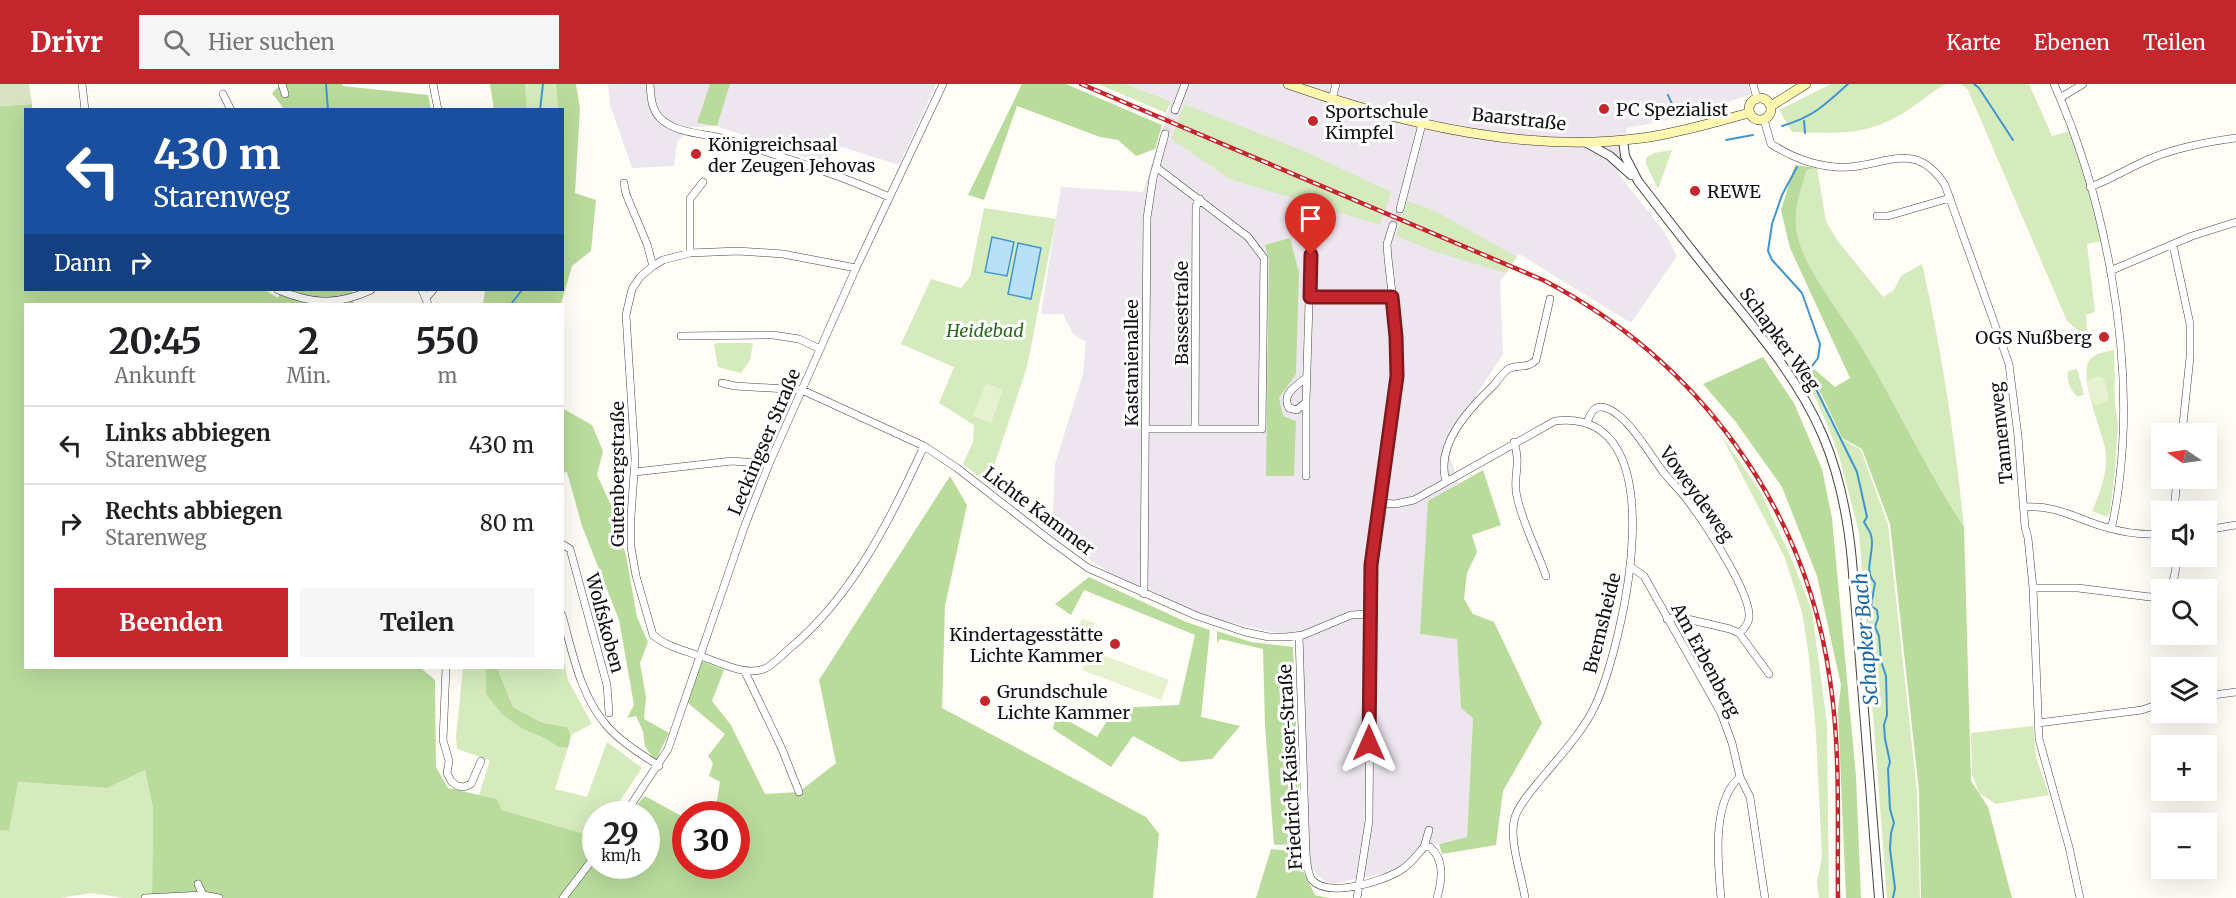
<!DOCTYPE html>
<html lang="de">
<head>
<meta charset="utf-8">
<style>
	body { margin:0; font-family:Merriweather,serif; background:#f6f6f6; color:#202124; height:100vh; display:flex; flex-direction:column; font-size:22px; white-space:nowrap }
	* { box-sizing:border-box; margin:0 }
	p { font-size:20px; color:#757577 }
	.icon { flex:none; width:33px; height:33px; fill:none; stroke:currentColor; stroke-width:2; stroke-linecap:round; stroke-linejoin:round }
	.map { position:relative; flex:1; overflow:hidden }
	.details { position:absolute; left:24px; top:219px; width:540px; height:366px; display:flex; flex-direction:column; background:#fff; border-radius:0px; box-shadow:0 6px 24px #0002 }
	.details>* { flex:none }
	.top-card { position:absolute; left:24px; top:24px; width:540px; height:183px; border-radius:0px; box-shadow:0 6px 24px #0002; background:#1a4fa0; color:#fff; overflow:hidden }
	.needle { width:39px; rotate:283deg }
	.controls { position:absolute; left:2151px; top:339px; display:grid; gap:12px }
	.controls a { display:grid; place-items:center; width:66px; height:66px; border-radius:0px; background:#fff; box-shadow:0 6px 24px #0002; font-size:30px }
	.speed { position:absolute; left:582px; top:717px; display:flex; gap:12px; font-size:30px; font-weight:700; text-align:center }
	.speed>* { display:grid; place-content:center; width:78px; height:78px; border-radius:50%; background:#fff; box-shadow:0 6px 24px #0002; line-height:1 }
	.speed small { font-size:15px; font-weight:400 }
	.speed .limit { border:9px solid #d22; background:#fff; color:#111 }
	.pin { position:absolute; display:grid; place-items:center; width:51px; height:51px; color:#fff; margin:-62px -26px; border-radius:50% 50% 50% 0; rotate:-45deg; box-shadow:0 0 6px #0007 }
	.pin .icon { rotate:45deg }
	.me { position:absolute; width:66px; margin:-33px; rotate:0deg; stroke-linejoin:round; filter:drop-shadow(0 0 4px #0008) }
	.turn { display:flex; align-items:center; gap:21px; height:126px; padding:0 30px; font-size:27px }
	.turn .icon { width:78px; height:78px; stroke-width:2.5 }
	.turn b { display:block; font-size:42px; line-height:51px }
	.then { display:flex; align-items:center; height:57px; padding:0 30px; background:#0003; gap:12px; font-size:22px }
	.eta { display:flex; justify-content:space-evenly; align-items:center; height:102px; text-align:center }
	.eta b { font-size:36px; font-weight:700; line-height:42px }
	.action { display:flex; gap:12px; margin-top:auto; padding:12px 30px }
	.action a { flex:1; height:69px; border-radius:0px; background:#c4262e; color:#fff; font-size:24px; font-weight:700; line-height:69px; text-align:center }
	.action a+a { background:#f6f6f6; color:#202124 }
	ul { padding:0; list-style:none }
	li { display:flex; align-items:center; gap:18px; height:78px; padding:0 30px; border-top:2px solid #e0e0e0 }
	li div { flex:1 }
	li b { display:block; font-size:22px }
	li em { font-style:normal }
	header { display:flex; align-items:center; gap:36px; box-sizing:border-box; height:84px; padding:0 30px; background:#c4262e; color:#fff }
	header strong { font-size:28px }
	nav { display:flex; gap:33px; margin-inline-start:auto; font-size:21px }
	.search { width:420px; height:54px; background:#f6f6f6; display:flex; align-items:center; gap:15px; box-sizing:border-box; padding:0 21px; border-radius:0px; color:#757577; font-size:22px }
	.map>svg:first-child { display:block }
</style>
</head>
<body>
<header>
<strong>Drivr</strong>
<div class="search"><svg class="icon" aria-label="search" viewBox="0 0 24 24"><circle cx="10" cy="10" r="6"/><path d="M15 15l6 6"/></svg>Hier suchen</div>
<nav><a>Karte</a><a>Ebenen</a><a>Teilen</a></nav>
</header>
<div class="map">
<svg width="2236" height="814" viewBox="0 0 2236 814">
	<rect width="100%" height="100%" fill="#fffdf5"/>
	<path fill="#eee6ef" d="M608,0H936L899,81L839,62L824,80L717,42L692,43L677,58L674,82L632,84L610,21Z
		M1125,0H1748L1751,10L1689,32L1627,44L1617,88L1665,149L1677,172L1631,239L1519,170L1500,198L1503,270L1480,305L1453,354L1450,374L1459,399L1428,418L1457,555L1461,623L1473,634L1467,753L1423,763L1401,786L1332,800L1324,797L1311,784L1304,766L1300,669L1303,581L1296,547L1281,550L1198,531L1153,507L1122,497L1043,444L1053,431L1055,380L1083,290L1086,258L1073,250L1063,230H1041L1061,103L1143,108L1171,17Z"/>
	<path fill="#d5ebbd" d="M525,0H556L558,25H527Z
		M1098,0H1125L1171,17L1166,29Z
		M1831,0H1946C1932,7 1921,18 1908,26C1867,53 1838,49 1792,48L1779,26Z
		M1961,0H2029L2052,52L2071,47L2089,103L2102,157L2087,160L2095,228L2086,231L2087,249L2079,247L2067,237L1968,6Z
		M1184,20L1306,68L1391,108L1380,141L1230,95L1171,55Z
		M1672,66L1658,105L1646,80V74L1654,69Z
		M1817,84L1826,137L1837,156L1883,213L1894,206L1901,192L1922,180C1942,267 1955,355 1964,443C1928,388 1900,329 1867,272C1847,236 1804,187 1797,149C1793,126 1800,107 1807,86Z
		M1407,117L1433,126L1517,173L1506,189L1436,168L1396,152Z
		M984,124L1056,135L1027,283L988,400L963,380L973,358L974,341L939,319L954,283L901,260L931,195L961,204L970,193Z
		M717,259H753L750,276L741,289L718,283L714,261Z
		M2114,266L2115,321L2118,340L2115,385L2110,428L2107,433L2092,427C2101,407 2109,385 2105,364C2101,345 2079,293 2089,277C2094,269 2105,268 2114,266Z
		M1806,279L1809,294L1821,312L1842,355L1861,366L1888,441L1917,708L1920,814H1887L1859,448L1839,372L1831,350L1816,315L1797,284Z
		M2077,285L2084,310L2078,313C2071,308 2066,295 2068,287Z
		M1720,349L1760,407L1790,471L1812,527L1827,640L1829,814H1819L1817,798L1822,773L1816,649L1809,573L1802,528L1785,474Z
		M563,572L568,596L592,640L571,651L567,643L543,639L513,623L497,584H562Z
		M463,584H486V610L521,644L548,656L558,663L568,664L555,705L587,713L607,658L642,684L611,730H596L595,753L502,726L497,715L479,711L490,676L457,665L456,652Z
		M2033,642L2036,673L2049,711L1996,720L1979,709L1972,690L1971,649Z
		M145,686L153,725L152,814H125L91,809L60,814H0V746L9,747L17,698L107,704Z"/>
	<path fill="#b9dc9c" d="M281,0H342L343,2L428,11L431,25H284L272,9Z
		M490,0H525L527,25H494Z
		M556,0H576L580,25L575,109L596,116L591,167L572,182L561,220H483L485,206H562V26L558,25Z
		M710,0H730L717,42L697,39Z
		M1022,0H1066L1162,41L1155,65L1136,72L1118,56L1100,53L1017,22L984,116L968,111Z
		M32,20V25L26,26V206H265L278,214L281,206H352L354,220H26V584H421L435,596L436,683L448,704L497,715L502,726L595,753L596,782H646V730H628L645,712L685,734L686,782H736V730H713L716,723L720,698L709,692L713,679L708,672L725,650L688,619L702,577L724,586L712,617L731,641L765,710L799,708L836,679L819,596L950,392L967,421L945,522L942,624L1146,733L1159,750L1153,814H152L153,725L145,686L107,704L18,698L9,747L0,746V22Z
		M1795,81L1817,84L1807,86C1800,107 1793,127 1797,149C1804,187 1847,236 1867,272C1900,329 1928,388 1964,443L1971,697L1988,723L2012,814H1921L1919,707L1890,440L1862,365L1842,354L1822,311L1810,293L1807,279L1835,303L1850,294L1790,164L1781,126Z
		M1290,154L1299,189L1296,290L1279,314L1283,332L1296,337L1294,392H1266L1269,176L1265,161Z
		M1763,273L1794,319L1822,385L1832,434L1856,692L1861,814H1846L1838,626L1841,601L1817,492L1782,403L1735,337L1703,300Z
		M562,324L592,341L603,367L597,391L611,421L626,471L637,533L648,558L640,579L646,613L644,635L669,649L655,678L645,662L643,647L636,632L627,634L634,621L619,536L582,442L567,388L563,389Z
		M1483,386L1501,441L1472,451L1477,468L1467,489L1464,515L1473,530L1494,538L1542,639L1503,707L1496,761L1442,770L1439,760L1467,753L1473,634L1461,624L1457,555L1420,550L1428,417Z
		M1089,493L1186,538L1210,546L1201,633L1240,642L1212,675L1181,678L1133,652L1111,683L1053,645L1056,630L1097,653L1115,624L1179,621L1195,551L1084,506L1071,531L1055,520Z
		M1217,547L1251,558L1293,563L1301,760L1274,761L1265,641L1263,565L1220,555L1217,559Z
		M486,584H497L513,623L543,639L567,643L571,651L568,664L558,663L548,656L521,644L502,630L486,610Z
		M1271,765L1301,768L1303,787L1315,811L1329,814H1256Z"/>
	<path fill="#d9e3c4" d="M0,0H29L32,20L0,22Z"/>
	<path fill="#e6f2cf" d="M2099,292L2104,295L2109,314L2107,318L2097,321L2092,318L2087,300L2090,295Z
		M986,299L1003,306L991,339L973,332Z
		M1082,535L1095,539L1087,561L1073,556Z
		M1089,566L1169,596L1161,616L1082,586Z"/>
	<path fill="#b9e0f7" stroke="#3f96cf" stroke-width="1.5" d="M992,153L1014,158L1007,192L985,188Z
		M1018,159L1041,164L1031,215L1008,210Z"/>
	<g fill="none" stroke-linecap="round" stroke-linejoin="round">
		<path stroke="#3f96cf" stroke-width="2" d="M326,0L328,26
			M1974,0L1979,4L2013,56
			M1668,11C1672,21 1675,26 1685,30
			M540,26L543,0
			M1804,37L1805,49
			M1782,42C1813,33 1825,21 1848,0
			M1726,56L1753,51
			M1797,83L1782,111L1772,140L1768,167L1772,176L1802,209L1820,260L1818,274L1807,289V294L1815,303L1857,388L1867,433L1864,438C1866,442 1870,447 1871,451C1876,467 1862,486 1875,499L1871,522L1877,526L1878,534L1875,543L1879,552L1881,577L1886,592L1887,631L1884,641L1885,655L1890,678L1888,685L1890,725L1894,739L1891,749L1890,765L1895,804L1893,814
			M511,220L522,206"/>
		<path stroke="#dbdad3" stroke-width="7" stroke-dasharray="7 3.5" stroke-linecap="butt" d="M1165,50L1175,26
			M1393,141L1400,125"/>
		<g stroke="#444" stroke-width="8">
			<path id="minor" d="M82,0L85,26
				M282,0L285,10
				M433,0L438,26
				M650,0C651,12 651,25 660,34C677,51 708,49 729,56C782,73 838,90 889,113
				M1753,0L1757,14
				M2054,0C2105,114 2134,266 2120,391C2118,409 2116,427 2111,445
				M223,10L231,26
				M2060,14L2083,0
				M1332,15L1336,0
				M1175,26L1185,0
				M1764,36L1771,60C1792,73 1811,81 1836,83C1880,87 1913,51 1945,101L2009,280L2018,352L2025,443L2028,454L2033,504L2039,655L2069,763L2080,814
				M624,99L626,110L647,160L653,182
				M2090,103C2109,96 2127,85 2145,77C2173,64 2206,58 2236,54
				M1400,125L1422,40
				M1877,132H1888L1950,114
				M2173,161L2190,240V273L2182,350
				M690,169V115L703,98
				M856,184L783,170L738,167L690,169L663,176L653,182L640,193L632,205L626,231L635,375L631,432V463L636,492L653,551C667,563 686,567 703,573C722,579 744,592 764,585C773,581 782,571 789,565C852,513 891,435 924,362
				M2110,187L2192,152L2236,138
				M278,206C313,220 336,222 371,206
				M422,206L428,220
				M1310,213H1392
				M426,214L433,206
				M681,252L773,251L799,255L820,265
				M722,299L735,302L802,306L924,362L957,384L1051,457L1088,484L1197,532L1245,548L1269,553H1286L1303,551L1351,531L1370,530
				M1306,318L1297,326L1289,324C1281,310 1296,302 1306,294
				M1587,338C1591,329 1594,320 1606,324C1628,331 1650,371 1664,389C1672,399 1681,407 1688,417C1704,438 1752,510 1749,534C1748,541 1744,545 1739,549
				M1195,344L1196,122L1200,115
				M1146,345H1262L1264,174L1248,153L1156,83
				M1514,358C1522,382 1512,393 1517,413C1523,440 1537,466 1546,492
				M635,388L732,377L769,380
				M1306,392V318L1311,153
				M1446,397C1435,360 1470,324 1494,301C1498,296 1504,287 1510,284C1520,281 1529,284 1536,276L1550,215
				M1380,419L1395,420L1414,416L1555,337C1680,322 1623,560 1595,622C1582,649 1560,672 1541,695C1532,706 1520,719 1515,733C1508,755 1522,792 1525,814
				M2023,423C2058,421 2074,434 2105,443C2124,449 2143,451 2162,450
				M2174,428L2177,394
				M2206,446L2236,441
				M562,460L570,465L607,601L609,629
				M1631,483L1644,492L1721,629L1732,659L1740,693L1750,713L1765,814
				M2033,504H2078L2150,513L2162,511
				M2168,506L2174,494L2178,472
				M1144,510L1147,134L1153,94L1165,50
				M562,531C573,570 580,611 607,642C621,658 641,670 659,682
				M1667,535L1679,533L1730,545L1739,549L1769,590
				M1299,552L1306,769C1307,778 1307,789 1312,796C1328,814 1382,798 1401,786C1410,781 1417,771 1424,763H1430C1445,776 1442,796 1437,814
				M446,584L443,656L449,677L447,689L451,697L457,702L464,703L471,700L481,677
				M745,588L782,665L799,708
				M2206,612L2236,608
				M2038,639L2142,626L2162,619
				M625,730L668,665L745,441L769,380L856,184L943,0
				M1424,763L1429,746
				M198,800L203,811
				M145,814L203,811L219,814
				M563,814L596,771
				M1357,814L1369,737L1371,481L1397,292V253L1388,174L1387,160L1393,141
				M1721,814C1718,780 1711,717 1740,693"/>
		</g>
		<g stroke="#444" stroke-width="10">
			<path id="tertiary" d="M1623,56L1625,72L1638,97C1667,135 1696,172 1726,209C1763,254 1800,298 1823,352C1840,392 1848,434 1852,477L1879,814
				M1585,58L1610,72L1631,91"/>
		</g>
		<g stroke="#333" stroke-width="10">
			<path id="secondary" d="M1288,0C1398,39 1525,70 1642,54C1679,49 1714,38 1749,29
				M1749 25a11 11 0 1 1 22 0a11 11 0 1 1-22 0Z
				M1771,22L1806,0"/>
		</g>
		<use href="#minor" stroke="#fff" stroke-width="7"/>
		<use href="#tertiary" stroke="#fff" stroke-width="8"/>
		<use href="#secondary" stroke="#fff6b0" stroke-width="9"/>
		<g stroke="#c4262e" stroke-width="4.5">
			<path id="rail" d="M1081,0L1543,196C1698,276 1806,423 1830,596C1841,668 1837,742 1838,814"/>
		</g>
		<use href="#rail" stroke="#fff" stroke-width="2" stroke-dasharray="7" stroke-linecap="butt"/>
	</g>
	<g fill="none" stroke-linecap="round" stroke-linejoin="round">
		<g stroke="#7f191e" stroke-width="15">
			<path id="route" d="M1311,171L1310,213H1392L1396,253L1397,292L1371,481L1369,659"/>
		</g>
		<use href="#route" stroke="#c4262e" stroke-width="10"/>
	</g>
	<g fill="#c4262e" stroke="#fff" stroke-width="2">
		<circle cx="1604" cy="25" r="6"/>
		<circle cx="1313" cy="37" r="6"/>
		<circle cx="696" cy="70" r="6"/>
		<circle cx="1695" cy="107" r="6"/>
		<circle cx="2104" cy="253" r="6"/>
		<circle cx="1115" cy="560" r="6"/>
		<circle cx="985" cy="617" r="6"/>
	</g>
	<g text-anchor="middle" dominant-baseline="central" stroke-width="6" stroke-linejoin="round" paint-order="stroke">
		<g font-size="18" fill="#111" stroke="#fff" text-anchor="start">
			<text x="1616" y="25">PC Spezialist</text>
			<text x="1325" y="27">Sportschule<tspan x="1325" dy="21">Kimpfel</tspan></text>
			<text x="708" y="60">Königreichsaal<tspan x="708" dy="21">der Zeugen Jehovas</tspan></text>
			<text x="1707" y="107">REWE</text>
			<text x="2092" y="253" text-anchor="end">OGS Nußberg</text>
			<text x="1103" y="550" text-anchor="end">Kindertagesstätte<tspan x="1103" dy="21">Lichte Kammer</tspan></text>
			<text x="997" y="607">Grundschule<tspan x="997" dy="21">Lichte Kammer</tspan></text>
		</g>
		<g font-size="18" fill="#111" stroke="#fff">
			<text transform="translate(1519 35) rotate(6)">Baarstraße</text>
			<text transform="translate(1181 229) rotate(-90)">Bassestraße</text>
			<text transform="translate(1780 255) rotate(54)">Schapker Weg</text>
			<text transform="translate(1131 279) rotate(-90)">Kastanienallee</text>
			<text transform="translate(2001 349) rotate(-96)">Tannenweg</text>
			<text transform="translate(764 358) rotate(-67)">Leckingser Straße</text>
			<text transform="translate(617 390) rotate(-90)">Gutenbergstraße</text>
			<text transform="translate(1697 410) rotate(54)">Voweydeweg</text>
			<text transform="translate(1039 427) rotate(37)">Lichte Kammer</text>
			<text transform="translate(605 539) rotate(75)">Wolfskoben</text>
			<text transform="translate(1602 539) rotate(-76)">Bremsheide</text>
			<text transform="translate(1706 576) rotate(62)">Am Erbenberg</text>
			<text transform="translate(1290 683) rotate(-93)">Friedrich-Kaiser-Straße</text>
		</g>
		<g font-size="18" font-style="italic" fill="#2f6b1f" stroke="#fff">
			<text x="985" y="246">Heidebad</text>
		</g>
		<g font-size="20" font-style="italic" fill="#1768a6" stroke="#fff">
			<text transform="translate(1865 555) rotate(-95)">Schapker Bach</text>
		</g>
	</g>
</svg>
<div class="controls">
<a><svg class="needle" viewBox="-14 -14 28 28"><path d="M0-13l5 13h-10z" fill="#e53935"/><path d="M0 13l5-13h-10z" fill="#757577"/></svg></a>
<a><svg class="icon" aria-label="sound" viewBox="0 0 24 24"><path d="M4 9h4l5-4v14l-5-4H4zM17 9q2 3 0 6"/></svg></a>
<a><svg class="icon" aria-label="search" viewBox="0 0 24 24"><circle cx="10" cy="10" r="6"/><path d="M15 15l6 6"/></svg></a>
<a><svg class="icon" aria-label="layers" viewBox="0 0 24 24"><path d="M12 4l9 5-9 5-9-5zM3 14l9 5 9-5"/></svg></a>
<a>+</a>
<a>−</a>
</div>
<div class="speed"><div>29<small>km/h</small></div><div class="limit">30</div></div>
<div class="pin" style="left:1311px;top:171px;background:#d93025"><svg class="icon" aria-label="arrive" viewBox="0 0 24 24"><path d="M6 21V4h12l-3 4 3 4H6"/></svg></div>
<svg class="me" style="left:1369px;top:659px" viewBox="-20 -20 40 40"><path d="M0-17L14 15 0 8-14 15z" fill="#c4262e" stroke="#fff" stroke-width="4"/></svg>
<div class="top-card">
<div class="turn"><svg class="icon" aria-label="left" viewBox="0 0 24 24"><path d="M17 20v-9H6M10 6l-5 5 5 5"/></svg><div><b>430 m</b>Starenweg</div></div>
<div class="then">Dann<svg class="icon" aria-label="right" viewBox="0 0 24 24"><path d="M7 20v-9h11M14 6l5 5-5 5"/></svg></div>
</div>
<section class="details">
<div class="eta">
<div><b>20:45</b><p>Ankunft</p></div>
<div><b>2</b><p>Min.</p></div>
<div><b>550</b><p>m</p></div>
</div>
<ul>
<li><svg class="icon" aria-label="left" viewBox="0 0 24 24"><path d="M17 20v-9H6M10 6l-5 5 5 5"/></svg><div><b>Links abbiegen</b><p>Starenweg</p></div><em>430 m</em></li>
<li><svg class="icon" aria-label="right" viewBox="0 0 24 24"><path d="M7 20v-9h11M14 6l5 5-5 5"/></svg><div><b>Rechts abbiegen</b><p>Starenweg</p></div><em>80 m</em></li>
</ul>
<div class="action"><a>Beenden</a><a>Teilen</a></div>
</section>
</div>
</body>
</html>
